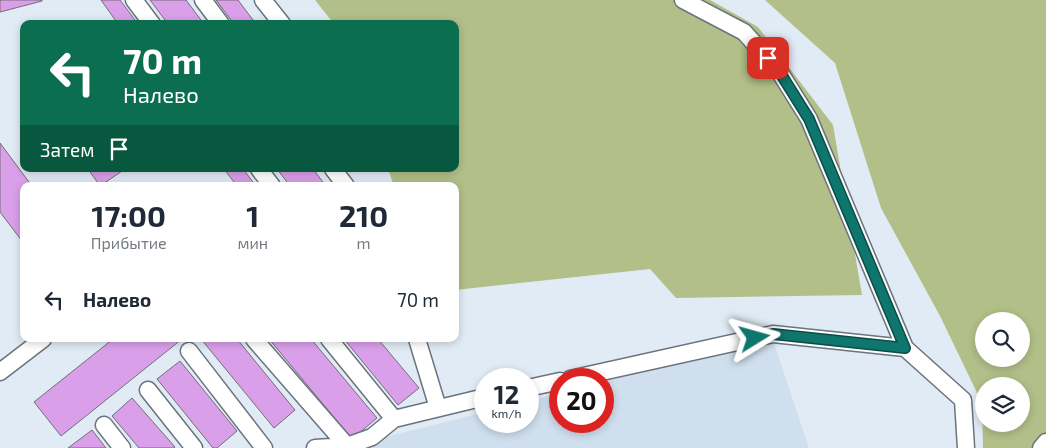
<!DOCTYPE html>
<html lang="ru">
<head>
<meta charset="utf-8">
<style>
	body { margin:0; font-family:"Exo 2",sans-serif; background:#f2f2f3; color:#1f2937; height:100vh; display:flex; flex-direction:column; font-size:19px; white-space:nowrap }
	* { box-sizing:border-box; margin:0 }
	p { font-size:16px; color:#747a83 }
	.icon { flex:none; width:28px; height:28px; fill:none; stroke:currentColor; stroke-width:2; stroke-linecap:round; stroke-linejoin:round }
	.map { position:relative; flex:1; overflow:hidden }
	.drawer { position:absolute; left:20px; top:182px; width:439px; height:160px; display:flex; flex-direction:column; background:#fff; border-radius:10px; box-shadow:0 2px 8px #0003 }
	.drawer>* { flex:none }
	.hud { position:absolute; left:20px; top:20px; width:439px; height:152px; border-radius:10px; box-shadow:0 2px 8px #0003; background:#0b6e4f; color:#fff; overflow:hidden }
	.controls { position:absolute; left:975px; top:312px; display:grid; gap:10px }
	.controls a { display:grid; place-items:center; width:55px; height:55px; border-radius:50%; background:#fff; box-shadow:0 2px 8px #0003; font-size:25px }
	.speed { position:absolute; left:474px; top:368px; display:flex; gap:10px; font-size:25px; font-weight:700; text-align:center }
	.speed>* { display:grid; place-content:center; width:65px; height:65px; border-radius:50%; background:#fff; box-shadow:0 2px 8px #0003; line-height:1 }
	.speed small { font-size:12px; font-weight:400 }
	.speed .limit { border:8px solid #d22; background:#fff; color:#111 }
	.pin { position:absolute; display:grid; place-items:center; width:42px; height:42px; color:#fff; margin:-21px; border-radius:10px; box-shadow:0 2px 8px #0006 }
	.me { position:absolute; width:55px; margin:-28px; rotate:82deg; stroke-linejoin:round; filter:drop-shadow(0 0 4px #0008) }
	.turn { display:flex; align-items:center; gap:18px; height:105px; padding:0 20px; font-size:22px }
	.turn .icon { width:65px; height:65px; stroke-width:2.5 }
	.turn b { display:block; font-size:35px; line-height:42px }
	.then { display:flex; align-items:center; height:48px; padding:0 20px; background:#0003; gap:10px; font-size:19px }
	.eta { display:flex; justify-content:space-evenly; align-items:center; height:85px; text-align:center }
	.eta b { font-size:30px; font-weight:700; line-height:35px }
	ul { padding:0; list-style:none }
	li { display:flex; align-items:center; gap:15px; height:65px; padding:0 20px }
	li div { flex:1 }
	li b { display:block; font-size:19px }
	li em { font-style:normal }
	.map>svg:first-child { display:block }
</style>
</head>
<body>
<div class="map">
<svg width="1046" height="448" viewBox="0 0 1046 448">
	<rect width="100%" height="100%" fill="#e1ebf5"/>
	<path fill="#cfdfee" d="M773,340L809,448H348L390,436L485,412V421H528V401L560,393V421H602L603,382Z"/>
	<path fill="#b2bf88" fill-rule="evenodd" d="M315,0H710L758,27L833,125L862,295L676,298L650,269L455,290V186H394L388,169H455V24H334Z
		M765,0H1046V448H983L982,403L940,316L881,208L835,63ZM984,321H1021V359H984ZM984,386H1021V424H984Z"/>
	<path fill="#da9fe9" stroke="#746d76" d="M0,0H42V1L0,12Z
		M101,0H120L138,24H118Z
		M150,0H186L204,24H168Z
		M216,0H238L256,24H234Z
		M0,143L32,186H24V240L22,241L0,212Z
		M88,169H125L100,186Z
		M224,169H243L256,186H237Z
		M277,169H313L326,186H290Z
		M113,339H182L61,436L34,402Z
		M201,339H237L295,410L274,428Z
		M269,339H311L377,418L352,439Z
		M344,339H378L419,388L398,405Z
		M180,361L237,431L217,448H213L157,379Z
		M132,398L175,447L174,448H139L112,416Z
		M92,430L106,448H68Z"/>
	<g fill="none" stroke-linecap="round" stroke-linejoin="round">
		<g stroke="#6b737c" stroke-width="19">
			<path id="minor" d="M134,0L152,24
				M203,0L221,24
				M263,0L282,24
				M683,0L744,32L779,71L809,119L905,348
				M259,169L272,186
				M333,169L346,186
				M254,339L347,446
				M329,339L394,419
				M417,339L438,408
				M189,351L264,448
				M0,372L43,339
				M570,379L773,334L905,348L963,400L966,448
				M528,388L560,381
				M148,390L194,448
				M104,425L122,448
				M315,448L347,446L372,437L394,419L485,397
				M1041,448L1046,442"/>
		</g>
		<use href="#minor" stroke="#fff" stroke-width="16"/>
	</g>
	<g fill="none" stroke-linecap="round" stroke-linejoin="round">
		<g stroke="#0a4d48" stroke-width="12">
			<path id="route" d="M755,338L773,334L905,348L809,119L779,71L768,58"/>
		</g>
		<use href="#route" stroke="#0f766e" stroke-width="9"/>
	</g>
</svg>
<div class="controls">
<a><svg class="icon" aria-label="search" viewBox="0 0 24 24"><circle cx="10" cy="10" r="6"/><path d="M15 15l6 6"/></svg></a>
<a><svg class="icon" aria-label="layers" viewBox="0 0 24 24"><path d="M12 4l9 5-9 5-9-5zM3 14l9 5 9-5"/></svg></a>
</div>
<div class="speed"><div>12<small>km/h</small></div><div class="limit">20</div></div>
<div class="pin" style="left:768px;top:58px;background:#d93025"><svg class="icon" aria-label="arrive" viewBox="0 0 24 24"><path d="M6 21V4h12l-3 4 3 4H6"/></svg></div>
<svg class="me" style="left:755px;top:338px" viewBox="-20 -20 40 40"><path d="M0-17L14 15 0 8-14 15z" fill="#0f766e" stroke="#fff" stroke-width="4"/></svg>
<div class="hud">
<div class="turn"><svg class="icon" aria-label="left" viewBox="0 0 24 24"><path d="M17 20v-9H6M10 6l-5 5 5 5"/></svg><div><b>70 m</b>Налево</div></div>
<div class="then">Затем<svg class="icon" aria-label="arrive" viewBox="0 0 24 24"><path d="M6 21V4h12l-3 4 3 4H6"/></svg></div>
</div>
<section class="drawer">
<div class="eta">
<div><b>17:00</b><p>Прибытие</p></div>
<div><b>1</b><p>мин</p></div>
<div><b>210</b><p>m</p></div>
</div>
<ul>
<li><svg class="icon" aria-label="left" viewBox="0 0 24 24"><path d="M17 20v-9H6M10 6l-5 5 5 5"/></svg><div><b>Налево</b></div><em>70 m</em></li>
</ul>
</section>
</div>
</body>
</html>
